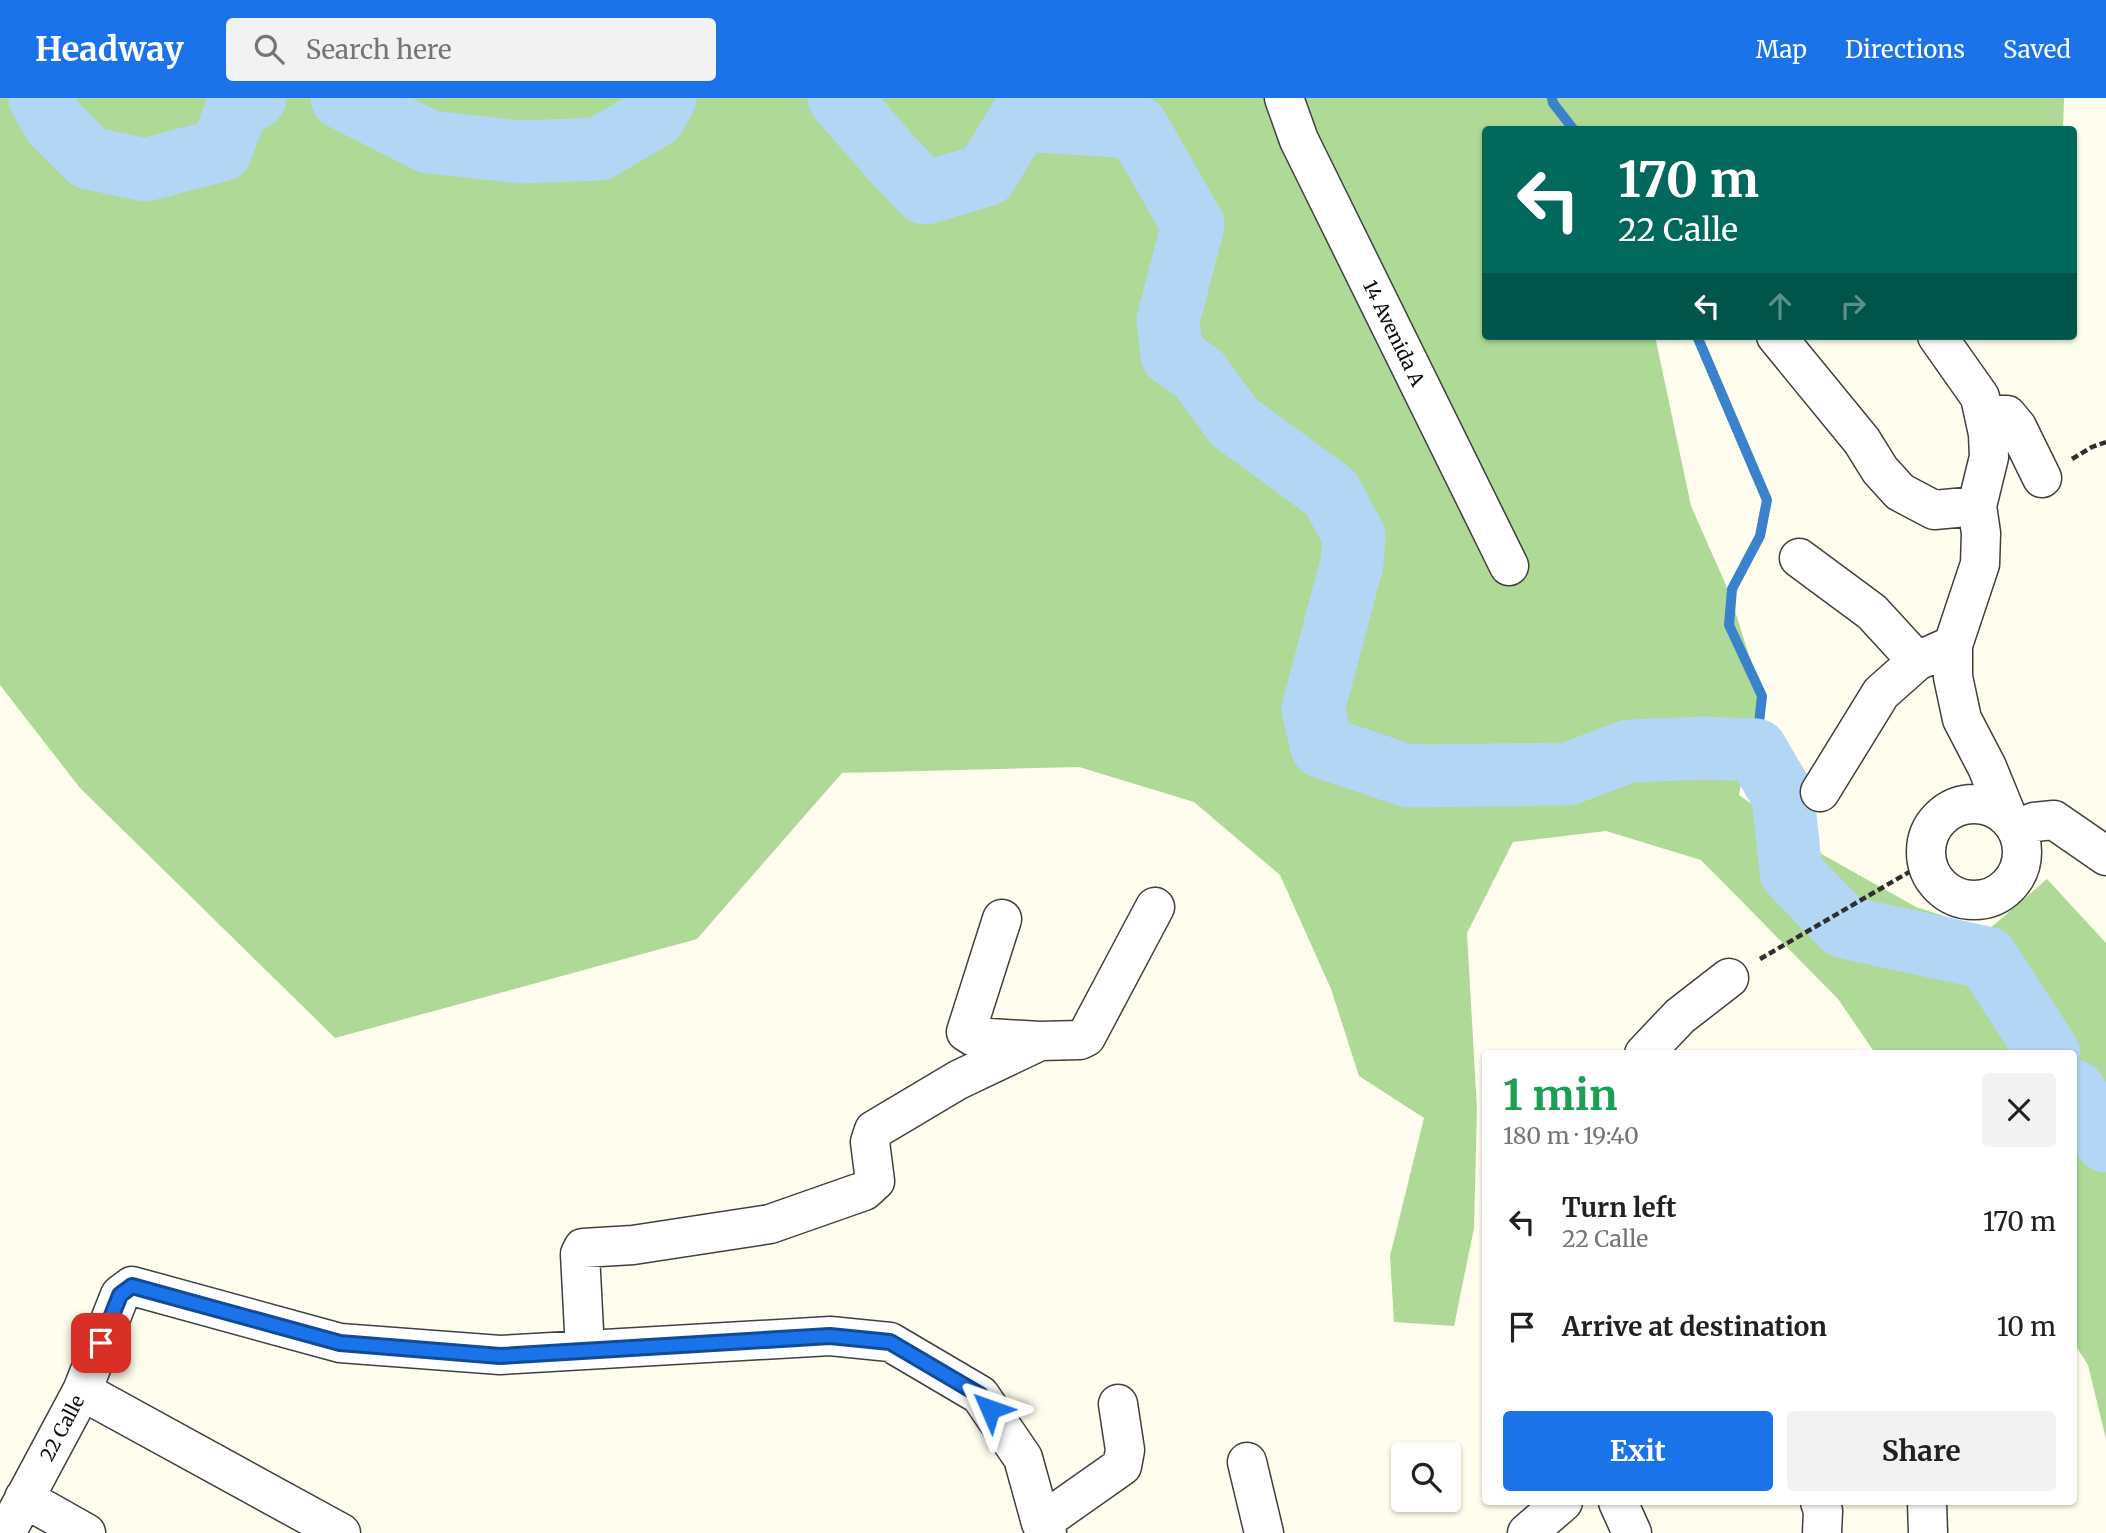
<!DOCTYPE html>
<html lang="en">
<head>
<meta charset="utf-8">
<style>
	body { margin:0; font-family:Merriweather,serif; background:#f2f2f2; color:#202124; height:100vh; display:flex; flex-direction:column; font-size:26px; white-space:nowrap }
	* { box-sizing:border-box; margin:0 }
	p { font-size:23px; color:#757577 }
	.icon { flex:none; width:38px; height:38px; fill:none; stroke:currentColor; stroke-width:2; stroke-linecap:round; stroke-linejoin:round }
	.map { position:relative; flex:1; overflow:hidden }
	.sheet { position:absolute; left:1482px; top:952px; width:595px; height:455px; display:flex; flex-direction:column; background:#fff; border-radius:7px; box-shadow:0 2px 5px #0004 }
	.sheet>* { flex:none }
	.hud { position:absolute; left:1482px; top:28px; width:595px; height:214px; border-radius:7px; box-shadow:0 2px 5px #0004; background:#00695c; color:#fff; overflow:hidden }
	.tools { position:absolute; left:1391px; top:1344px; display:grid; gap:14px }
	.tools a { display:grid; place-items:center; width:70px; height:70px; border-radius:7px; background:#fff; box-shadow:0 2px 5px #0004; font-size:35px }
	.pin { position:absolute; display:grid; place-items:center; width:60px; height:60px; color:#fff; margin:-30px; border-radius:14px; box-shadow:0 4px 10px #0006 }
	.me { position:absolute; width:77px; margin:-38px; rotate:313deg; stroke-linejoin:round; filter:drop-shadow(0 0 5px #0008) }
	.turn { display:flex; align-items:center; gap:24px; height:147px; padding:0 21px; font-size:32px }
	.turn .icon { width:91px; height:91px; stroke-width:2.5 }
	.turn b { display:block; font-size:49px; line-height:60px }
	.lanes { display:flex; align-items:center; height:66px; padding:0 21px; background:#0003; justify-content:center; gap:35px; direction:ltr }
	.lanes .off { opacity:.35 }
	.round { display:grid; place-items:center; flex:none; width:74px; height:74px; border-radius:7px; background:#f2f2f2 }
	.overview { display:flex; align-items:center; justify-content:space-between; height:119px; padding:0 21px }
	h1 { font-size:42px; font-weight:700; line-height:52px; color:#1e9e55 }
	.cta { display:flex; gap:14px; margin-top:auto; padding:14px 21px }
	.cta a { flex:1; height:80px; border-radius:7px; background:#1a73e8; color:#fff; font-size:28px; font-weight:700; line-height:80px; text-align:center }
	.cta a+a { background:#f2f2f2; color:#202124 }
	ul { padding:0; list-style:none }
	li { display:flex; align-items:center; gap:21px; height:105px; padding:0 21px }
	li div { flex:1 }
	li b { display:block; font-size:26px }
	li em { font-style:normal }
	header { display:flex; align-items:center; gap:42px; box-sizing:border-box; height:98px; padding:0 35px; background:#1a73e8; color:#fff }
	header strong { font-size:33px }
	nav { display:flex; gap:38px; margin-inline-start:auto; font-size:24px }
	.search { width:490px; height:63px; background:#f2f2f2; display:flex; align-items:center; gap:18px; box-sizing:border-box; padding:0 24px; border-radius:7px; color:#757577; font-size:26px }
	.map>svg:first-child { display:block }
</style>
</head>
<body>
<header>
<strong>Headway</strong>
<div class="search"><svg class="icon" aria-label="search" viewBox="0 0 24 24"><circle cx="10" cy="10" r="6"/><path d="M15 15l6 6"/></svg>Search here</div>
<nav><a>Map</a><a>Directions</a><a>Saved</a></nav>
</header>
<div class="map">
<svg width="2106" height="1435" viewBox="0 0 2106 1435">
	<rect width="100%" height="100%" fill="#fffded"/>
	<path fill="#aed997" d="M0,0H2064L2063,31L1486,32V238H1655L1691,408L1729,494L1760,592L1739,697L1818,754L1916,809L1988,832L2047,781L2106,845V1341L2088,1267L2074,1245V956L1875,955L1838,901L1701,762L1606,733L1513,744L1467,835L1477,1011L1474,1130L1454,1228L1394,1224L1390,1158L1424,1020L1359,978L1331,891L1280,777L1194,704L1079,669L842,675L697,841L335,940L80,690L0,587Z"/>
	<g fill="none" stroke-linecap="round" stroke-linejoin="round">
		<path stroke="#3a83cc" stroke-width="10" d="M1552,0L1553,5L1574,32
			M1697,238L1767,402L1760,438L1732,491L1729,527L1762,598L1756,652"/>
		<path stroke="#b3d6f5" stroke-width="63" d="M40,0L54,25L89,60L145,72L221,52L238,7L255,0
			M342,0L429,44L522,54L599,51L655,18L665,0
			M839,0L895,64L925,95L986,77L1019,22L1137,29L1193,127L1168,222L1172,257L1199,276L1234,324L1331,395L1354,438L1352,465L1313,611L1322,649L1408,678L1568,676L1629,653L1706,650L1756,652L1783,698L1791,774L1844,829L1987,860L2049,956
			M2074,993L2106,1043"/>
		<g stroke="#404040" stroke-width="41">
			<path id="street" d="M1284,0L1299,42L1509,468
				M1776,238L1862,343L1880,372L1900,394L1934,412L1977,408
				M1937,238L1980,299L1988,336L1989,359L1977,408L1981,435L1980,466L1953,547V579L1962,621L1987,669L2007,718
				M1984,317H2007L2017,329L2042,380
				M1799,460L1872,514L1917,563
				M1820,694L1881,595L1917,563L1953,547
				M1926 754a48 48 0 1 1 96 0a48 48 0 1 1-96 0Z
				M2017,731L2034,724L2054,722L2106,758
				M1002,821L966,934L974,939L1040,943L1080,942L1086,939L1155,809
				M1644,956L1680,918L1729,880
				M585,1252L580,1156L583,1150L633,1147L770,1126L864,1093L875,1083L870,1044L874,1032L958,982L1040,943
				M82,1293L341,1435
				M1247,1364L1264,1435
				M24,1400L86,1435
				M1618,1404L1632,1435
				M1820,1404L1823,1413L1822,1435
				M1927,1404L1928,1435
				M1041,1425L1122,1368L1125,1352L1118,1306
				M6,1435L82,1293L120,1197L132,1188L340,1245L500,1257L830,1238L890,1244L980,1297L1023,1360L1041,1425L1047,1435
				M1527,1435L1563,1404"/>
		</g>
		<path stroke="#2f2f2f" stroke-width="4.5" stroke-dasharray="7 3.5" stroke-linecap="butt" d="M2072,361L2092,349L2106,344
			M1760,861L1916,770L1928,766"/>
		<use href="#street" stroke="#fff" stroke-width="38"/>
	</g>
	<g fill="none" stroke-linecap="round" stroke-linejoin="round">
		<g stroke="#114b97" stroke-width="18">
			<path id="route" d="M101,1245L120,1197L132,1188L340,1245L500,1258L830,1238L890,1244L980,1297L990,1311"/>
		</g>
		<use href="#route" stroke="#1a73e8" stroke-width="12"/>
	</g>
	<g text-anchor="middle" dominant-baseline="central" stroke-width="7" stroke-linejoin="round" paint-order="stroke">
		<g font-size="19" fill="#0d0d0d" stroke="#fff">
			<text transform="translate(1394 235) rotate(64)">14 Avenida A</text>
			<text transform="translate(62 1330) rotate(-62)">22 Calle</text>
		</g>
	</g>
</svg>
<div class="tools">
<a><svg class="icon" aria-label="search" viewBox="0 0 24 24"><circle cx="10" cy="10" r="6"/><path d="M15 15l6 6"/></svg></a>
</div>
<div class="pin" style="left:101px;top:1245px;background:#d93025"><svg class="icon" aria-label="arrive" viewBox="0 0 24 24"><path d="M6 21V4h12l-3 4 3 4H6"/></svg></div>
<svg class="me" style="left:990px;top:1311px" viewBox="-20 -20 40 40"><path d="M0-17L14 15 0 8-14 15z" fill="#1a73e8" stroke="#fff" stroke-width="4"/></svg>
<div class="hud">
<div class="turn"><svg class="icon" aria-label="left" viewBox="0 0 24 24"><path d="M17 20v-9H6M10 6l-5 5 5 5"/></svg><div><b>170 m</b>22 Calle</div></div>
<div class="lanes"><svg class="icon" aria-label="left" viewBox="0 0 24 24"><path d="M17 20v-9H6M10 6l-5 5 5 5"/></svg><svg class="icon off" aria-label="ahead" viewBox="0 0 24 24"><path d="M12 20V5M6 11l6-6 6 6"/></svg><svg class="icon off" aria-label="right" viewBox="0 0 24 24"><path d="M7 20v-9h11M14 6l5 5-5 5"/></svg></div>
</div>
<section class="sheet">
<div class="overview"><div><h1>1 min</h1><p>180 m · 19:40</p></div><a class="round"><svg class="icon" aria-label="close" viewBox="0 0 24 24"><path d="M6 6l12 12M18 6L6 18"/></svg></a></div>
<ul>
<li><svg class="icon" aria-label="left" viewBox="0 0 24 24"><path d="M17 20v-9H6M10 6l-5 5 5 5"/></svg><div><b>Turn left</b><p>22 Calle</p></div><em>170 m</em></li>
<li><svg class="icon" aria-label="arrive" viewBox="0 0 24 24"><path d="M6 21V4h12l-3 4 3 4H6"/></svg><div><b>Arrive at destination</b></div><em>10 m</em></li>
</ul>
<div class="cta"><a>Exit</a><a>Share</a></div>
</section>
</div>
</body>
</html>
